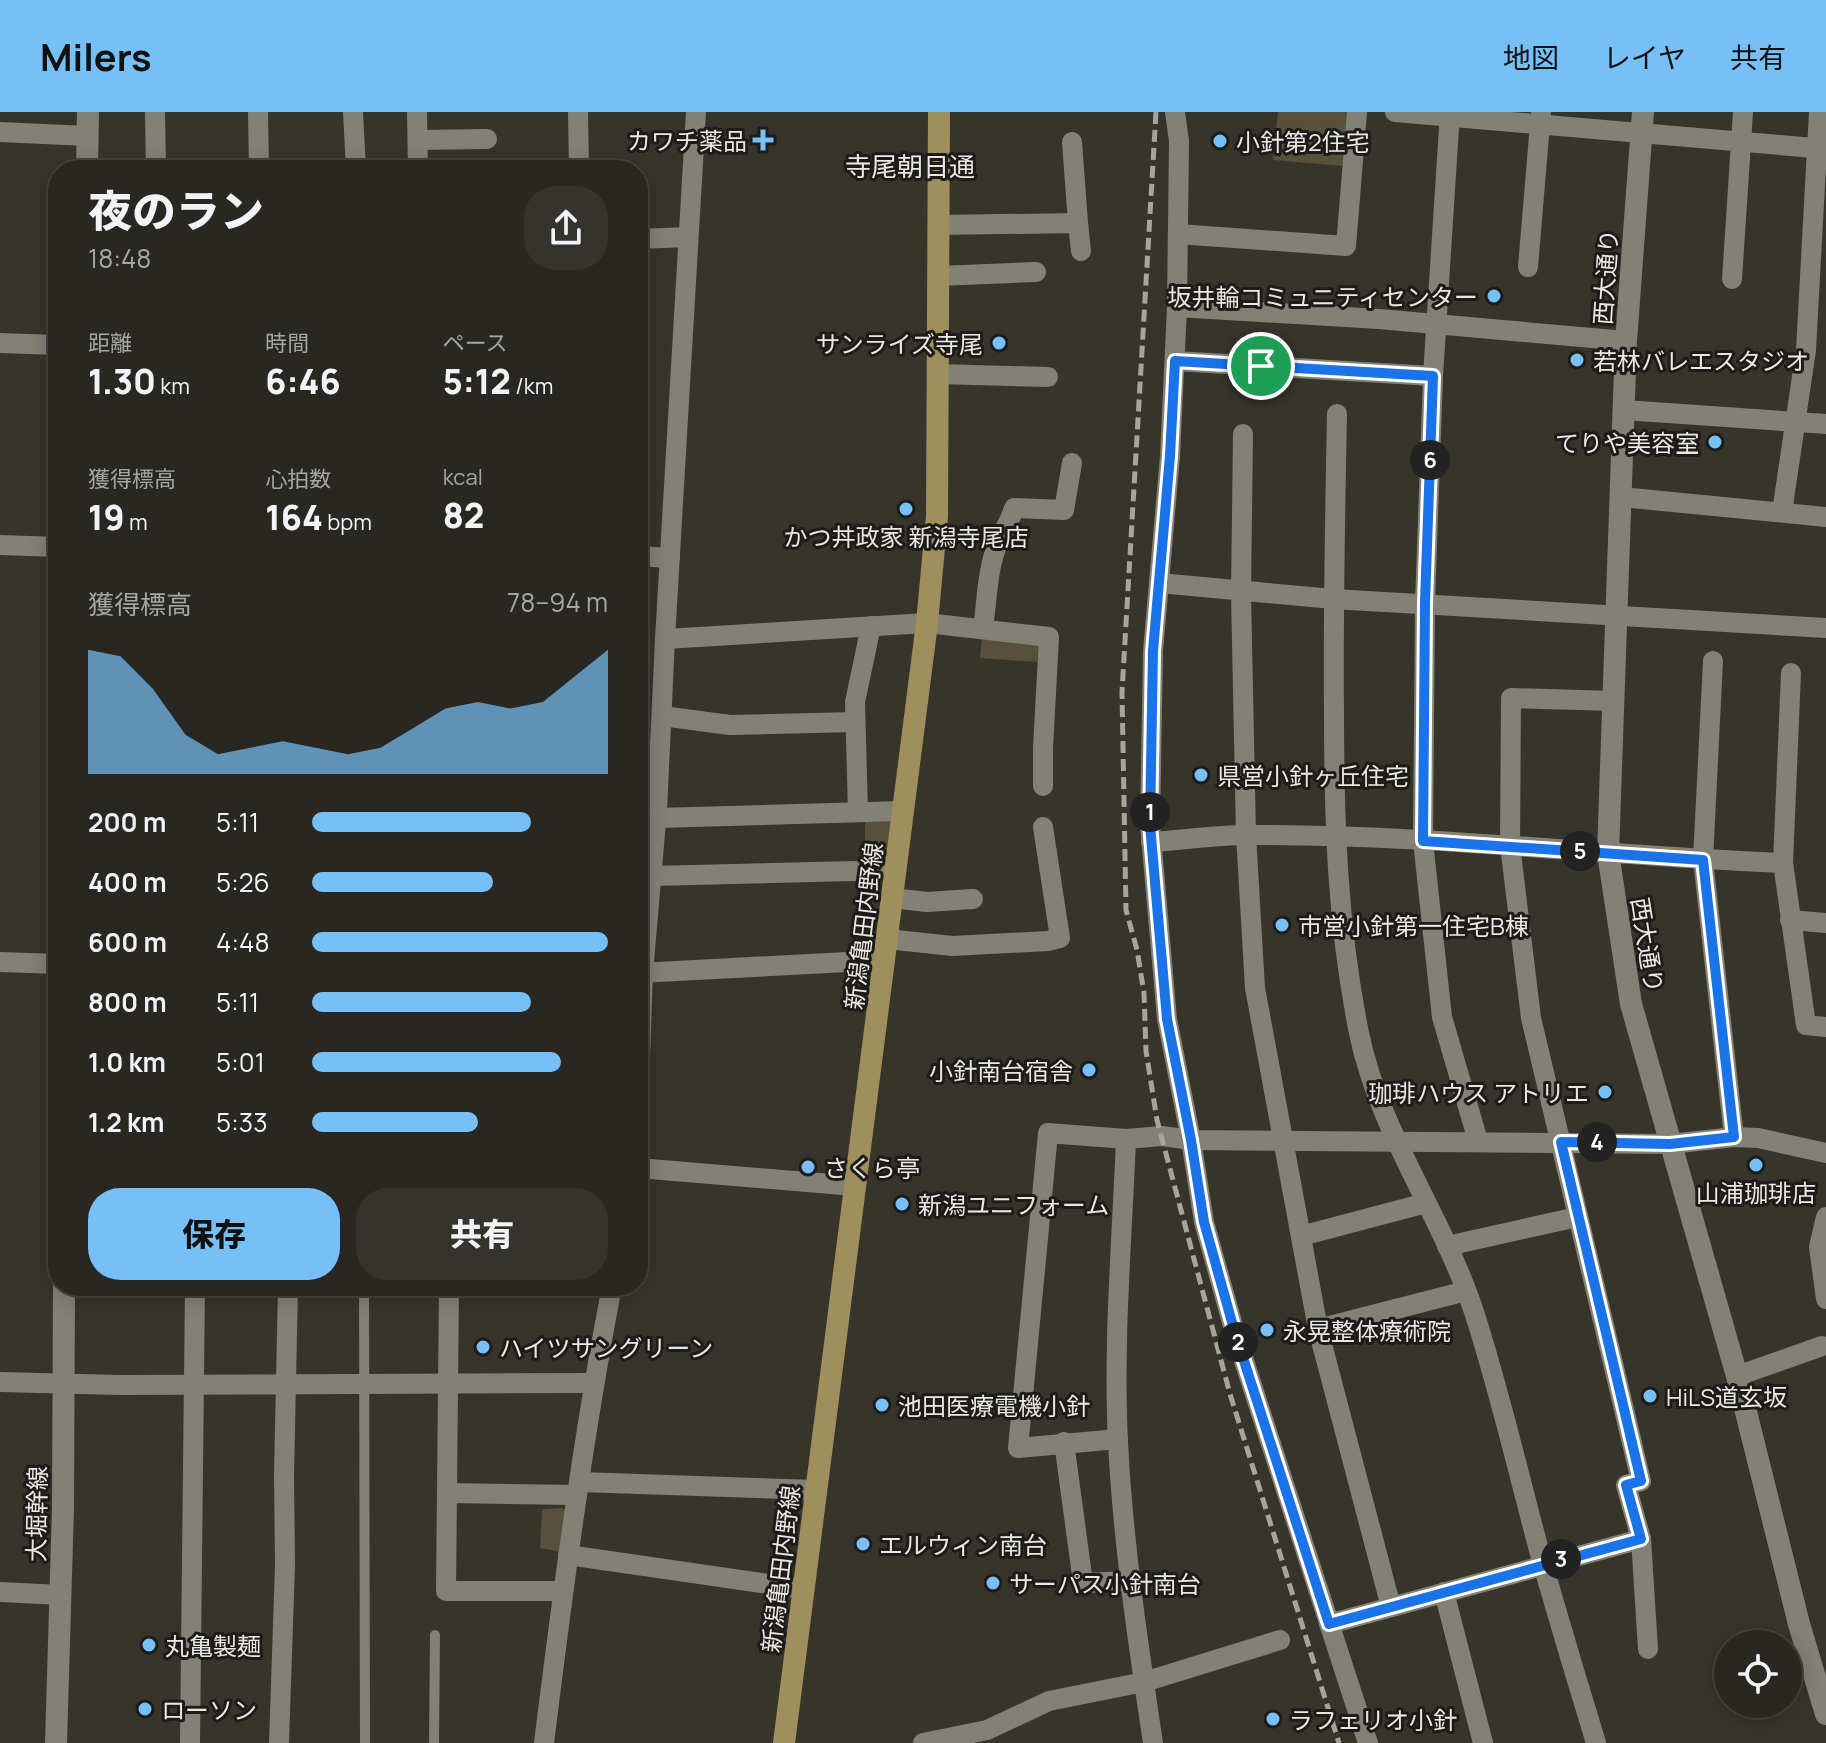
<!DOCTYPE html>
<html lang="ja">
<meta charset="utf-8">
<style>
:root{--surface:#292721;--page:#35332e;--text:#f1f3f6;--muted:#a5a5a5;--line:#45443f;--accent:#76c0f7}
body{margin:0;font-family:Manrope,"Noto Sans JP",sans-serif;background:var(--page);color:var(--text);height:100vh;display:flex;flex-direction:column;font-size:30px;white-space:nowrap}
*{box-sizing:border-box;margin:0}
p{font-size:26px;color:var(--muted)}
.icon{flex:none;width:44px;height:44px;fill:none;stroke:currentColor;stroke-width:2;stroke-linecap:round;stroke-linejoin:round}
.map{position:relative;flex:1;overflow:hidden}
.drawer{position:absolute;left:48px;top:48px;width:600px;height:1136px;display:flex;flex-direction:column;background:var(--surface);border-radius:32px;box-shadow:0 4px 20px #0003,0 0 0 2px var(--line)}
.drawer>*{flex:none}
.tools{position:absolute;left:1714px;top:1518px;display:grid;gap:16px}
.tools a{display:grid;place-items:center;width:88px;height:88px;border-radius:50%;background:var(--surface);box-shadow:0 4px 20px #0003,0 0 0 2px var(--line);font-size:40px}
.pin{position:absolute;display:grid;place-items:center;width:68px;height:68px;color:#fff;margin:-34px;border:4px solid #fff;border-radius:50%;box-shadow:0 2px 8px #0007}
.km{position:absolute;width:40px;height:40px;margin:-20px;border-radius:50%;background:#222;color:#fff;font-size:22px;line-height:40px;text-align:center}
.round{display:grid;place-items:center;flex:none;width:84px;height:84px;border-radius:32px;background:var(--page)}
.summary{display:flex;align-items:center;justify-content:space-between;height:136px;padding:0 40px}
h1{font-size:44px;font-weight:800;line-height:60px}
.metrics{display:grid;grid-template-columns:repeat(3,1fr);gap:12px;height:136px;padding:8px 40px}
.metrics div{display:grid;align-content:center}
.metrics b{font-size:34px;font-weight:800}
.metrics small{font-size:22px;font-weight:400}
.metrics p{font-size:22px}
.chart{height:224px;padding:16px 40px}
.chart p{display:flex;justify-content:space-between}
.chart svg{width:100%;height:144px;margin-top:8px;fill:var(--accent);opacity:.7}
.cta{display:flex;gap:16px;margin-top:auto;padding:16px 40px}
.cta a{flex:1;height:92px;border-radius:32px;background:var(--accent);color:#111;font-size:32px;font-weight:800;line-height:92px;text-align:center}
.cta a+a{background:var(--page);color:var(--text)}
ul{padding:0 40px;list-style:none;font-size:26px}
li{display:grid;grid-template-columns:128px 96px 1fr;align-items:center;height:60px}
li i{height:20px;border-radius:10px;background:var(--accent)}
header{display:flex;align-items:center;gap:48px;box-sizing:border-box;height:112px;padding:0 40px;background:var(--accent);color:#111}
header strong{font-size:38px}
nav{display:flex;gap:44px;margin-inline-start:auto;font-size:28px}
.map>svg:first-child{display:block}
</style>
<header>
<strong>Milers</strong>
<nav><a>地図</a><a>レイヤ</a><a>共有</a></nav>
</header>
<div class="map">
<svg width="1826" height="1631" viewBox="0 0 1826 1631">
<rect width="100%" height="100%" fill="#37342c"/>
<!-- green -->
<g fill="#57503b">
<polygon points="1278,0 1349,0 1343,54 1273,48"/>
<polygon points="982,527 1039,531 1037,550 980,546"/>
<polygon points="892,709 887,749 865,749 865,710"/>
<polygon points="562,1396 568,1400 562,1440 540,1436 542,1397"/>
</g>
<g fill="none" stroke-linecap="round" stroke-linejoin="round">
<!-- service -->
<g stroke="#838076" stroke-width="10">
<polyline points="364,1174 365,1631"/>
<polyline points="434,1631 435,1523"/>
</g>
<!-- minor -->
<g stroke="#838076" stroke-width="20">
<polyline points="155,0 156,58"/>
<polyline points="258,0 259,58"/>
<polyline points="353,0 356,58"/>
<polyline points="417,0 418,58"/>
<polyline points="578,0 579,58"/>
<polyline points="1175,0 1179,29 1177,195 1170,344 1153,539 1150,713 1167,907 1191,1028 1204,1110 1235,1221 1368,1631"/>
<polyline points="1395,0 1826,37"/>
<polyline points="1450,0 1433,264 1425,491 1423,729 1442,905 1478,1029"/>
<polyline points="0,20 87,24"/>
<polyline points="418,28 487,27"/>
<polyline points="1072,30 1078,111"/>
<polyline points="938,113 1078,111 1081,139"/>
<polyline points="1178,122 1346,134 1357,0"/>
<polyline points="638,127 688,125"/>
<polyline points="1528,155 1541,0"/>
<polyline points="938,164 1036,160"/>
<polyline points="1732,167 1743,0"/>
<polyline points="1177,195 1379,207 1626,229"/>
<polyline points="0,231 58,233"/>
<polyline points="1175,249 1433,264"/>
<polyline points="938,262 1048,265"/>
<polyline points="1624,298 1826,312"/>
<path d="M1337,302c-2,99 -4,198 -3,297 0,110 3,213 25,322 20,99 84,184 115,279 27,83 46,169 69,253 17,59 35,119 53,178"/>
<polyline points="1243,322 1241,481 1246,723 1255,876 1318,1217 1391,1495"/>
<polyline points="1621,385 1826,405"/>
<polyline points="1782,400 1806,238 1819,0"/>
<polyline points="0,433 58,435"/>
<polyline points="638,444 670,446"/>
<polyline points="1159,471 1333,487 1826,516"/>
<path d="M983,516c4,-27 4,-54 13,-80 5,-15 14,-25 18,-40l50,2 8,-47"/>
<polyline points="665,527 927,511 1049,525 1043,636 1043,674"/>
<polyline points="1713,549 1703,748 1734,1025"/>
<polyline points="1791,561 1783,751 1806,913 1826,915"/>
<polyline points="1614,589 1511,586 1510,733 1531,906 1641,1369 1626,1373 1641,1427 1648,1537"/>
<polyline points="662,604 730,613 855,610"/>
<polyline points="858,700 855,590 871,514"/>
<polyline points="657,706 903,699"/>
<path d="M1151,730c32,-2 65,-7 97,-7 179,-1 357,21 535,28"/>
<polyline points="652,764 896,758"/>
<polyline points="892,786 927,790 973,787"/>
<polyline points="1790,808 1826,811"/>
<polyline points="887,827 952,834 1048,829 1060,826 1043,715"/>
<polyline points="0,850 58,852"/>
<polyline points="638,861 885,848"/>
<polyline points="638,1002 643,861 657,698 665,527 696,0"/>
<polyline points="638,1056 855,1074"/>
<polyline points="1826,1105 1819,1135 1826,1187"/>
<polyline points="1301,1124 1426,1091"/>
<polyline points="1447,1134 1577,1105"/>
<polyline points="449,1174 446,1479 563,1479"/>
<polyline points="1318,1217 1466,1179"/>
<polyline points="1737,1264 1822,1234"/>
<polyline points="0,1270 119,1273 594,1271"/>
<polyline points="1118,1327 1018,1336 1048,1021 1126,1027"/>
<polyline points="1064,1330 1083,1471 1130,1469"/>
<polyline points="580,1370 815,1378"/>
<polyline points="447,1381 577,1383"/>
<polyline points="568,1443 803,1477"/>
<polyline points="0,1480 61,1483"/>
<polyline points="1444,1480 1483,1631"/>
<polyline points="1329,1512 1641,1427"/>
<polyline points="190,1631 195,1174"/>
<polyline points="279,1631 285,1453 284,1363 288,1174"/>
<path d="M544,1631c19,-153 39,-306 68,-457"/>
<polyline points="923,1631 987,1618 1049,1589 1144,1570 1280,1528"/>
<path d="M1153,1631c-15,-100 -30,-200 -35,-301 -5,-101 4,-202 8,-303l36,-3 29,4 479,4 64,-7 24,1 68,15"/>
</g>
<!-- tertiary -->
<g stroke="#838076" stroke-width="22">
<polyline points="1643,0 1626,229 1608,741 1631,892 1737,1264 1799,1512 1826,1602"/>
<polyline points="87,58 88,0"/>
<polyline points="56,1631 63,1396 64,1174"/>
</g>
<!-- primary -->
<polyline stroke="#9f8f5c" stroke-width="22" points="784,1631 927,511 937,404 939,0"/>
<!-- rail -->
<polyline stroke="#a7a49e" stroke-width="5" stroke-dasharray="12 6" stroke-linecap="butt" points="1156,0 1122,580 1126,798 1137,838 1144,881 1146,939 1157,1008 1230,1282 1339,1631"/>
</g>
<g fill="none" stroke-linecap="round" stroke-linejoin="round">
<defs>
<polygon id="route" points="1175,249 1433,264 1425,491 1423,729 1703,748 1734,1025 1670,1032 1561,1030 1641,1369 1626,1373 1641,1427 1329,1512 1235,1221 1204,1110 1191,1028 1167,907 1150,713 1153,539 1170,344"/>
</defs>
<!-- route casing -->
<use href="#route" stroke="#fff" stroke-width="16"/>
<!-- route -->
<use href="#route" stroke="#1a73e8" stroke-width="10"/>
</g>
<!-- markers -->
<g fill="#76c0f7" stroke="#1d1c18" stroke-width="3">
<path d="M759 16h8v8h8v8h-8v8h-8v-8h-8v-8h8z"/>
<circle cx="1220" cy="29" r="8"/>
<circle cx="1494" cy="184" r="8"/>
<circle cx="999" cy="231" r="8"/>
<circle cx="1577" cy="248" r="8"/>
<circle cx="1715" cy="330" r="8"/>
<circle cx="906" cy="397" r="8"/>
<circle cx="1201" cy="663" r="8"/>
<circle cx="1282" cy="813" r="8"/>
<circle cx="1089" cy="958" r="8"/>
<circle cx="1605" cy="980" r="8"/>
<circle cx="1756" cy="1053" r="8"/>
<circle cx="808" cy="1055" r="8"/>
<circle cx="902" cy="1092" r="8"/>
<circle cx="1267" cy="1218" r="8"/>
<circle cx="483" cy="1235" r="8"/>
<circle cx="1650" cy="1284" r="8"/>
<circle cx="882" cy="1293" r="8"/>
<circle cx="863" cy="1432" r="8"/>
<circle cx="993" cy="1471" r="8"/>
<circle cx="149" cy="1533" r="8"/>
<circle cx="145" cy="1597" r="8"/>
<circle cx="1273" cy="1607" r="8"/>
</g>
<g text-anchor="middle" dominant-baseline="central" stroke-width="6" stroke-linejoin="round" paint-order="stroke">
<!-- poi labels -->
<g font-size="24" fill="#e9e7e2" stroke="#1d1c18" text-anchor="start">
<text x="747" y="28" text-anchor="end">カワチ薬品</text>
<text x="1236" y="29">小針第2住宅</text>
<text x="1478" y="184" text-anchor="end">坂井輪コミュニティセンター</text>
<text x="983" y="231" text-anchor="end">サンライズ寺尾</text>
<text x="1593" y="248">若林バレエスタジオ</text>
<text x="1699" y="330" text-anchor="end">てりや美容室</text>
<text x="906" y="424" text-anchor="middle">かつ丼政家 新潟寺尾店</text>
<text x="1217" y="663">県営小針ヶ丘住宅</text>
<text x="1298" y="813">市営小針第一住宅B棟</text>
<text x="1073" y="958" text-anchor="end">小針南台宿舎</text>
<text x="1589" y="980" text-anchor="end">珈琲ハウス アトリエ</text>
<text x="824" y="1055">さくら亭</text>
<text x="1756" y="1080" text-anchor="middle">山浦珈琲店</text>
<text x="918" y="1092">新潟ユニフォーム</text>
<text x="1283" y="1218">永晃整体療術院</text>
<text x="499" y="1235">ハイツサングリーン</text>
<text x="1666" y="1284">HiLS道玄坂</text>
<text x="898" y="1293">池田医療電機小針</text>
<text x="879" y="1432">エルウィン南台</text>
<text x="1009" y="1471">サーパス小針南台</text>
<text x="165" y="1533">丸亀製麺</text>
<text x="161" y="1597">ローソン</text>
<text x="1289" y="1607">ラフェリオ小針</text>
</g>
<!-- street labels -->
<g font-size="24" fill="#e9e7e2" stroke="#1d1c18">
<text transform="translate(1605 165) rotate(-86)">西大通り</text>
<text transform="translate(863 814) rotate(-83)">新潟亀田内野線</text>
<text transform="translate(1648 833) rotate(81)">西大通り</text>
<text transform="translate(36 1402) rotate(-89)">大堀幹線</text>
<text transform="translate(780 1457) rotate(-83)">新潟亀田内野線</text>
</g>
<!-- neighbourhood labels -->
<g font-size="26" fill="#e9e7e2" stroke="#1d1c18">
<text x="910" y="54">寺尾朝日通</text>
</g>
</g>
</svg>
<div class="tools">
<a><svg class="icon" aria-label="locate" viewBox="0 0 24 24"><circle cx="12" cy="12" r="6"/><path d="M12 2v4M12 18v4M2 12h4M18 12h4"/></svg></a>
</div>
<div class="pin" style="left:1261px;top:254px;background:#1e9e55"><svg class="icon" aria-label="arrive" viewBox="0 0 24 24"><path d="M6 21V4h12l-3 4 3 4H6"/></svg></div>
<b class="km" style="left:1150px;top:700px">1</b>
<b class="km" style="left:1238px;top:1230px">2</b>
<b class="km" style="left:1561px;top:1447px">3</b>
<b class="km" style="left:1597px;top:1030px">4</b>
<b class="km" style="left:1580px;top:739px">5</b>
<b class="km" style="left:1430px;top:348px">6</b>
<section class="drawer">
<div class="summary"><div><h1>夜のラン</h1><p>18:48</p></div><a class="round"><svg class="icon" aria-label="share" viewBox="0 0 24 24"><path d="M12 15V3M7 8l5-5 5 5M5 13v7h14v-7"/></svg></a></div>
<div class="metrics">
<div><p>距離</p><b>1.30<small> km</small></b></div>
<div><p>時間</p><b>6:46</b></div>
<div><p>ペース</p><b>5:12<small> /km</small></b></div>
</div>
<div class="metrics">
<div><p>獲得標高</p><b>19<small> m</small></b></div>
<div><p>心拍数</p><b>164<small> bpm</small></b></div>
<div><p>kcal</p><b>82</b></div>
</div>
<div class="chart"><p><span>獲得標高</span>78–94 m</p>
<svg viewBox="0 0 160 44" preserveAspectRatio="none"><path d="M0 44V6L10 8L20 18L30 32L40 38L50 36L60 34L70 36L80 38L90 36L100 30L110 24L120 22L130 24L140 22L150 14L160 6V44z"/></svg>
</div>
<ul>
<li><b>200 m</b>5:11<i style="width:74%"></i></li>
<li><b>400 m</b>5:26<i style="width:61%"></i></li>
<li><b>600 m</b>4:48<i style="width:100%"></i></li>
<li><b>800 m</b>5:11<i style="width:74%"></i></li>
<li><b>1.0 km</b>5:01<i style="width:84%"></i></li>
<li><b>1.2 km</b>5:33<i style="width:56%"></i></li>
</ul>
<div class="cta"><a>保存</a><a>共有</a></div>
</section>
</div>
